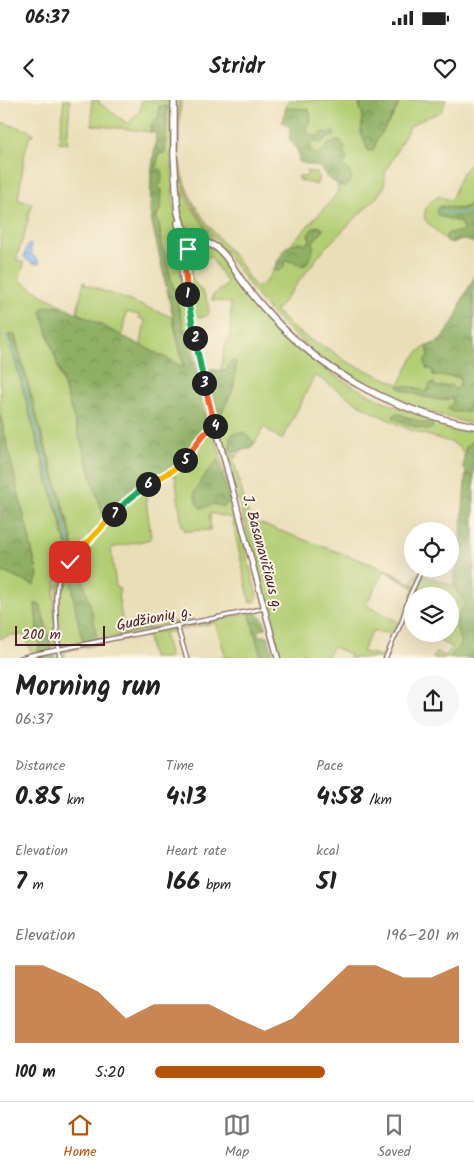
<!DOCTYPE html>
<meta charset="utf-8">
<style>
:root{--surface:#fff;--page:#f6f6f6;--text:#222;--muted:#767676;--line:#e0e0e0;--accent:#b45309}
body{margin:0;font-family:Kalam,sans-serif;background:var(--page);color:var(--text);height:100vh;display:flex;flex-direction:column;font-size:19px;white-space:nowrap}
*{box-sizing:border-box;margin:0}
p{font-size:16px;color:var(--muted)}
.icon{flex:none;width:28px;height:28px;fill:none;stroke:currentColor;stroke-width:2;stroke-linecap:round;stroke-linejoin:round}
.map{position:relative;height:558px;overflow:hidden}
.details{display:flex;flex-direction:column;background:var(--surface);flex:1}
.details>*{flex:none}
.buttons{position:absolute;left:404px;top:422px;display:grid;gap:10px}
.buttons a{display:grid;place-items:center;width:55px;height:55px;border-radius:50%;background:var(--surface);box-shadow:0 5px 20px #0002;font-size:25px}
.scale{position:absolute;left:15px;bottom:12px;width:90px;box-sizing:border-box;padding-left:5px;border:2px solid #4a1f2b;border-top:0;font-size:14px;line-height:18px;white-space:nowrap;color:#4a1f2b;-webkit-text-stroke:4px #fcf5e5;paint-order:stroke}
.pin{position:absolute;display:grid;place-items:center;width:42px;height:42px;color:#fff;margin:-21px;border-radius:10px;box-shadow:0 2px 8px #0006}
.km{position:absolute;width:25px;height:25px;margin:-12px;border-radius:50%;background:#222;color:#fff;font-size:14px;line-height:25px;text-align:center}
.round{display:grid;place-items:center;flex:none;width:52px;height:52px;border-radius:26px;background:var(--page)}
.summary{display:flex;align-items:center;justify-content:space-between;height:85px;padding:0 15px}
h1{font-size:28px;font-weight:700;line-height:38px}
.figures{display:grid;grid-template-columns:repeat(3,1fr);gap:8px;height:85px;padding:5px 15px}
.figures div{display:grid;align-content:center}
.figures b{font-size:25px;font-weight:700}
.figures small{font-size:14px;font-weight:400}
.figures p{font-size:14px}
.chart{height:140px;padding:10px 15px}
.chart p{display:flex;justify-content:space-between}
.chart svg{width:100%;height:90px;margin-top:5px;fill:var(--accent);opacity:.7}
ul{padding:0 15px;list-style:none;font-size:16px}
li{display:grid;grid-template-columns:80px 60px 1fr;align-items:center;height:38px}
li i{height:12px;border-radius:6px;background:var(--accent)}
.status{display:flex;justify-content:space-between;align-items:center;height:35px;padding:0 25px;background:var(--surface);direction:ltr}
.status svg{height:14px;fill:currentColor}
header{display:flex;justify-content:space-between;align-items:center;height:65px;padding:0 15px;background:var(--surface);font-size:22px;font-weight:700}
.menu{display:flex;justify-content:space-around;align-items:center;height:70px;border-top:1px solid var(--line);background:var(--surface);font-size:14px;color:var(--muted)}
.menu a{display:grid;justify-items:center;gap:2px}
.menu .active{color:var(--accent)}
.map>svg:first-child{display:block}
</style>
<div class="status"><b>06:37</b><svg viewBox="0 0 49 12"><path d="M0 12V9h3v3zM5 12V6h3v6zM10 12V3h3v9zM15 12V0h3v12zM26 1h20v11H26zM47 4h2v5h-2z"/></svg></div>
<header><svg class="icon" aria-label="back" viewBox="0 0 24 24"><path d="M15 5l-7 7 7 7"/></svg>Stridr<svg class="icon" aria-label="heart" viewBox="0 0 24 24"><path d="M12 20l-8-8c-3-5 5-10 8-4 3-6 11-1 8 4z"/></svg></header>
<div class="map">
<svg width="474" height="559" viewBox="0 0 474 559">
<defs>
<pattern id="forest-crowns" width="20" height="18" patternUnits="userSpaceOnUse" patternTransform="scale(1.25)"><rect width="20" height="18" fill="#8eb065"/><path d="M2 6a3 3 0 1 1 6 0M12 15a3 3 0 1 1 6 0" fill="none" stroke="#768f53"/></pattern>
<pattern id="water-ripples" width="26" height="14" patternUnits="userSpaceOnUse" patternTransform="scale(1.25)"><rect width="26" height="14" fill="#85b9f3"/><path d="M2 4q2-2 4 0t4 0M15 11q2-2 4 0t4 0" fill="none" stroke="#6f96c5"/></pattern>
</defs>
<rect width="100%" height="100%" fill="#fcf5e5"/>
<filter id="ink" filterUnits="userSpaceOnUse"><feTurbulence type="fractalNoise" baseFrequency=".02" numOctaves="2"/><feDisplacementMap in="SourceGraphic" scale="10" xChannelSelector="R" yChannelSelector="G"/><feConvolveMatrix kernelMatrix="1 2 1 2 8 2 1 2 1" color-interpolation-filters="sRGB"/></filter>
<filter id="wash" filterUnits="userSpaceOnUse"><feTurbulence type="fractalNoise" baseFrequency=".0096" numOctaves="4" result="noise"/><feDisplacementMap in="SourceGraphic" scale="20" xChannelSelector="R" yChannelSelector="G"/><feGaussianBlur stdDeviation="1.12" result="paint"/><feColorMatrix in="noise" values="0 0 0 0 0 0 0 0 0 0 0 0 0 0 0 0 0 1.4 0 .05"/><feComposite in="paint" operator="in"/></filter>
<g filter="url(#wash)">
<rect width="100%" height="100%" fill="#eadeb9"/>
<!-- green -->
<g fill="#b3cd73" stroke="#7e764f" fill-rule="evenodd">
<polygon points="64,0 70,0 67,44 59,42"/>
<polygon points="92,0 99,0 99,3 128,24 140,11 142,0 172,0 172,14 169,16 169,20 171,23 172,52 170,54 170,57 172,59 173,102 178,129 174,140 175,143 181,153 181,177 197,268 194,266 166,160 167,156 162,149 159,123 157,121 157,114 161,108 162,91 161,89 158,87 158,72 156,71 158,53 165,53 166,24 167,20 165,19 167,7 158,21 151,26 151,32 92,25"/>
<path d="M178,0h3c-1,23 -4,47 0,69 5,34 35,65 56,91 7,8 12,22 20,27 8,-2 12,-10 16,-17l7,1 6,-11 6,2 24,-24 -2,-11 -6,7 2,4v3l-5,4 -7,-3 -4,3h-4l43,-46 5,-8 -1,-6 9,2 3,-16 -6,-6 -21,-15 -3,5h-4l-5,-6 1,-8 14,-2 10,-4 -17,1 -12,-2 2,-8 3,-4 -2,-12 -23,-2 2,-8h68c9,10 6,21 5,33l11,18 5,-11 7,-12 5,-5 8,-14 2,-9h47l-4,10 -4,3 -19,8 -8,5 -5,7 -20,38 -2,16 -7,10 -53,52 -48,62 15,16 22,15 16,7 18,13 51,22 2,-1c7,-13 12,-30 27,-37l2,9 22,22h9v9l-5,4 -4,-4 -15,1 -3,-4 -3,1 -2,2 2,3 -6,3 -8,-5 -6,1 -10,-3 15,9 28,6 9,-2 1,5 -5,4 15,5h7l-3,-8 2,-2 5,4v18c-10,-2 -20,-5 -30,-8 -68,-17 -128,-55 -176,-107 -13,-14 -22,-30 -34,-45 -22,-28 -43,-57 -57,-90z"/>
<path d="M0,22l31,9 3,3 -4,2 -5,16 -7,48 14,3 -7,29 -9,28 8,3 -5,17 20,13 22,12 -17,2 -3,4 64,210 -39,44 -8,13 -4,14 1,51 -3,5 -12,-44h-5l4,42 -1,5 -7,1 -7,-17h-14l-10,4v-68l34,14 4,-9 -38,-162v-256l4,-11 -4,-1zM42,335l27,91 5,23 -11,-14 -1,-10 -11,-33z"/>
<path d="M474,59v43c-11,8 -14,8 -27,4l-8,10 21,6 3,7 -3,3 -14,3v6l-21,-21c-3,-10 6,-21 14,-24l10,4 3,-2 10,-25z"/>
<polygon points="306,71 317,73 319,75 317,85 299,80 299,76 304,77 308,75"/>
<path d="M177,81l10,18 28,44c-6,-1 -15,-2 -20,-6 -3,-3 -6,-6 -10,-8l-6,-21z"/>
<circle cx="185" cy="141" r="6"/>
<path d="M198,146c4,1 10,0 14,2 9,5 13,16 18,24 14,20 30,39 47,56 56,56 121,86 197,102v12h-3l-5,5 -2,6 -6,-6 -5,-4 -43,-13 -45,-22 -50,-33 -33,65 -18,-13 -9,16 -10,-10 -14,2 -1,16h-3l-4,-5 -8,-31h5l6,-11 8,-18 2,-19 -9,4 -6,-1 4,-24 5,-9 1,-34 -19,-3v-4l12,-9 3,-5 -15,-23 -2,-2c-5,0 -6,2 -11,5 -17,12 -2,21 6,34 2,5 4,10 4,16l-2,4c-4,1 -7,2 -11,-1 -6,-5 -11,-49 -9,-58 1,-6 5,-9 11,-11zM397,313l20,8 12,9 -14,-3 -21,-9v-3z"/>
<polygon points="84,181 85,184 172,217 184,268 141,245 145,220 139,218 139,215 126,212 122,236 77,212"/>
<path d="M198,276l1,1 9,36 -1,12c-5,-16 -12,-32 -9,-49z"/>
<polygon points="212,331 215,336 257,495 256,501 250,503 232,418 210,413 210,430 185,431 184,426 182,426 175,375 172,375 145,390 151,439 111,448 116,487 119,488 120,491 118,494 124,532 160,526 161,524 194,519 194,521 97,540 92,511 78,464 72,487 80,531 84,542 60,546 57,495 58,486 64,473 83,450 125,405 145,388 161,380 182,365 207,334"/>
<polygon points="229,354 238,356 235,357 233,359 250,420 385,469 366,505 400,523 394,534 372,531 362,552 385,556 384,558 348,558 350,554 333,547 328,554 327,558 315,558 304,554 297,558 281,558 227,357"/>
<polygon points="417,473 454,486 456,490 466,503 462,544 449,558 433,558 436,552 446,556 452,547 424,534 450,534 450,496 414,496 411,495 414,488 421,489 410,482 412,482"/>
<polygon points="250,513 261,558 217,558 226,557 215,523 164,533 170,558 152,558 148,537 144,535 67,551 65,553 64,558 62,558 61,552 64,550"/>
</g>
<!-- forest -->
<g fill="url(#forest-crowns)" stroke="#6c6848">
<polygon points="356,0 399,0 394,14 377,40 373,51 368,51 361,33 363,14 362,12 360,10 360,4"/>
<path d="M159,6h6l2,1v8h-2v3l2,2 -1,4 -1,29h-6l-3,18 1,1 2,-3h2l2,3 -2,12 -3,3 3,2 1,2 -1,17 -4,6v7l2,2 3,26 5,7 -1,4 28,105 3,3 1,26 9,31c-5,12 -24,37 -34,43 -12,7 -24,11 -35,19 -12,10 -23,22 -33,34l-64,-211 3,-3 17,-2 123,62 -34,-154 1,-38 5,-35v-6l-5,-2v-6l3,-6h4z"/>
<path d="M286,8l23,1 2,13 -3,4 -1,8 11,2 3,-3 13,-1 1,3 -10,4 -3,4 -11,-2 -1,8 5,6h4l9,-11 12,-4 5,7 -2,4 4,9 -4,5 6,6 3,8 -6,8c-14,-4 -18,-9 -26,-20l-21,-5 -1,-11 -9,-13 1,-10 -2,-3 -6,-3z"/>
<path d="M474,102v41c-7,-4 -15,-3 -22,0l-6,-2v-6l2,-2 12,-1 3,-3 -3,-7 -21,-6 -2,-2c-1,-4 0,-6 3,-8 18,1 17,7 34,-4z"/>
<path d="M319,126l4,3 -3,6 -3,1 -4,5c2,9 -3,16 -7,24l-6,1 -6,-5 -2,1 -6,-2 -2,3 1,1 -1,3 -4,4 -7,-1 11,-20 6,-5 12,-3 3,2 5,-3v-2l-2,-4 6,-8z"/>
<path d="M474,175v131l-5,-4 -1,2 4,6 -2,2h-16l-6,-2v-3l5,-4 -1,-5c-3,1 -5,2 -8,2 -12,1 -34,-7 -45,-12l-1,-2 2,-1c10,3 15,1 24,7l6,-3 -2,-3 2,-2 4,-1 2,4 15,-2 4,5 5,-4v-9l-26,-1 -2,-6 -6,-2 -1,-8 4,-5 -2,-9 13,-5 12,-17 7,-14 2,-8 12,-23z"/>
<polygon points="8,235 15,235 42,335 69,426 74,449 69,450 63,435 62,425 51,392"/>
<path d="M201,259h4l2,10 20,2 3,-9 6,-1 -4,33c-6,4 -6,14 -12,21h-5z"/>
<path d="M397,313l20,8 15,3 1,3 -4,3c-12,-3 -23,-6 -35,-12v-3z"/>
<polygon points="0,314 38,476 34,485 0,471"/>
<polygon points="235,333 245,333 255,343 250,348 246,348 239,353 230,351 231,335"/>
<path d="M471,342h3v216h-25l12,-14c-6,-18 -7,-26 5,-41 -3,-4 -8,-9 -11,-14 -4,-9 1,-20 4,-29l7,-89 -3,-3c2,-13 -2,-17 8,-26z"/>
<polygon points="218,359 229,402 223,407 214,404 202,408 197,405 194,393 203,378"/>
<path d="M78,463l14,48 5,29 -13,2c-5,-10 -13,-53 -12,-64 1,-5 4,-10 6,-15z"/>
<polygon points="385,469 421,489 420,492 384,470"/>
<polygon points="35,504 40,504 52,552 56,558 37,558 39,546"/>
<path d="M253,512c8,2 11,9 13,16l-8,3v5h10l6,22h-13l-11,-42v-3z"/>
</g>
<!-- water -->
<path fill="url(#water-ripples)" stroke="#686c8f" d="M29,144l2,1v9l7,6 2,3 -1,1c-5,0 -12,-3 -15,-7l3,-11z"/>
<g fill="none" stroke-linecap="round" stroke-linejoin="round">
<!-- stream -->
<g stroke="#85b9f3" stroke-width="1">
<polyline points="438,111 455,114 474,111"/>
<polyline points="0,235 7,237 8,238 17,262 70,444"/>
</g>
</g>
</g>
<g filter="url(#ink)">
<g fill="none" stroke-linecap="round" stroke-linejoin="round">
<defs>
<g id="minor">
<polyline points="177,526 187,559"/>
<polyline points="18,559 31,555 265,508"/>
<path d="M60,559c-3,-17 -3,-33 -4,-50 0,-9 -1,-18 2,-26 3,-12 13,-22 21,-31 19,-22 39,-45 62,-63 11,-9 25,-12 36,-21 14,-11 22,-35 38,-41"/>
<polyline points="385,559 402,521 409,497 422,469"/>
</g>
<g id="secondary">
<polyline points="179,148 183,155 183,178 187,194 201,272 278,559"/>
<polyline points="186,160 186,154 188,149"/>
</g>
<g id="trunk">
<polyline points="174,0 174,56 177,101 178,112 182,126 188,133"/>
<polyline points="178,123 180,130 179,135"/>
<circle cx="185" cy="141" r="9"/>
<path d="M193,138c8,5 17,4 24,10 10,7 16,20 23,30 9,13 20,26 31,38 54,58 125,96 203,110"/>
</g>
</defs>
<!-- minor casing -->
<use href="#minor" stroke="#82625d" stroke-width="5.5"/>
<!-- secondary casing -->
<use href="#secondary" stroke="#82625d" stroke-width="7"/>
<!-- trunk casing -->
<use href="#trunk" stroke="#82625d" stroke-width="8"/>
<!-- minor -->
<use href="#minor" stroke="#fff" stroke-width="3"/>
<!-- secondary -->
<use href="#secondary" stroke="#fff" stroke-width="4.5"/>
<!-- trunk -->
<use href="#trunk" stroke="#fff" stroke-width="5.5"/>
</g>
</g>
<g fill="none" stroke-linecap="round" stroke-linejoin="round" filter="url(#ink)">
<defs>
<path id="split-1" d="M187,194c0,-14 -5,-32 1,-45"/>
<polyline id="split-2" points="187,194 195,238"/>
<polyline id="split-3" points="195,238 204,283"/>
<polyline id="split-4" points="204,283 215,326"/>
<path id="split-5" d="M185,360c9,-11 17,-28 30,-34"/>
<path id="split-6" d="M148,384c13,-7 27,-13 37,-24"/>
<polyline id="split-7" points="114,414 126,402 148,384"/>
<polyline id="split-8" points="83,447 114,414"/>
<polyline id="split-9" points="70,462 83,447"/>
</defs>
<!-- split-1 casing -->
<use href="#split-1" stroke="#fff" stroke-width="10"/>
<!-- split-2 casing -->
<use href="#split-2" stroke="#fff" stroke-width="10"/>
<!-- split-3 casing -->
<use href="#split-3" stroke="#fff" stroke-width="10"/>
<!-- split-4 casing -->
<use href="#split-4" stroke="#fff" stroke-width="10"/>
<!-- split-5 casing -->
<use href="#split-5" stroke="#fff" stroke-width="10"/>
<!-- split-6 casing -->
<use href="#split-6" stroke="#fff" stroke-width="10"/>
<!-- split-7 casing -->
<use href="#split-7" stroke="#fff" stroke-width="10"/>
<!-- split-8 casing -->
<use href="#split-8" stroke="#fff" stroke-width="10"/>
<!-- split-9 casing -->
<use href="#split-9" stroke="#fff" stroke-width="10"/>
<!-- split-1 -->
<use href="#split-1" stroke="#f0652b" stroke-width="6"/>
<!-- split-2 -->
<use href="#split-2" stroke="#22a559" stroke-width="6"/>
<!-- split-3 -->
<use href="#split-3" stroke="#22a559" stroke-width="6"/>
<!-- split-4 -->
<use href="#split-4" stroke="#f0652b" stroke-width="6"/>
<!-- split-5 -->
<use href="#split-5" stroke="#f0652b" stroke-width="6"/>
<!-- split-6 -->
<use href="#split-6" stroke="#f5b400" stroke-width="6"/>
<!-- split-7 -->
<use href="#split-7" stroke="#22a559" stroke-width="6"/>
<!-- split-8 -->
<use href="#split-8" stroke="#f5b400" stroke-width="6"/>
<!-- split-9 -->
<use href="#split-9" stroke="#f5b400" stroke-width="6"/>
</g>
<g text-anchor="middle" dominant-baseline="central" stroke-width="4" stroke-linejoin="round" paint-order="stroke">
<!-- street labels -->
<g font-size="15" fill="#4a1f2b" stroke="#fcf5e5">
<text transform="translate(262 453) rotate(75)">J. Basanavičiaus g.</text>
<text transform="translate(154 519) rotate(-11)">Gudžionių g.</text>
</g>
</g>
</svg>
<div class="buttons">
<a><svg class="icon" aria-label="locate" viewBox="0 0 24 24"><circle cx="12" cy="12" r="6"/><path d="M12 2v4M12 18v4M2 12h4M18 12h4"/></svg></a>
<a><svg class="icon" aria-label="layers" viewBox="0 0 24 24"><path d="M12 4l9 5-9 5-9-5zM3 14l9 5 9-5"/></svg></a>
</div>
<div class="scale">200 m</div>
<div class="pin" style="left:188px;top:149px;background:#1e9e55"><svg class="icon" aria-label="arrive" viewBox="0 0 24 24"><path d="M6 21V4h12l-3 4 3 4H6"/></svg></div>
<div class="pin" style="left:70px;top:462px;background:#d93025"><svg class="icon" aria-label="check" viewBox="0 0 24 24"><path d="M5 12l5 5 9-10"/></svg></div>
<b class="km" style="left:187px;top:194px">1</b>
<b class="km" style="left:195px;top:238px">2</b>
<b class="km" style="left:204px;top:283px">3</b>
<b class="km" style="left:215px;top:326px">4</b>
<b class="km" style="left:185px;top:360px">5</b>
<b class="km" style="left:148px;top:384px">6</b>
<b class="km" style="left:114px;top:414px">7</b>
</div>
<section class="details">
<div class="summary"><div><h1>Morning run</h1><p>06:37</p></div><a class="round"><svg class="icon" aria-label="share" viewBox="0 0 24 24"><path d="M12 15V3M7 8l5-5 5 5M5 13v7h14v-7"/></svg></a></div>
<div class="figures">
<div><p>Distance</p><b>0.85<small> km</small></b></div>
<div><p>Time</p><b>4:13</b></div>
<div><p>Pace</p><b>4:58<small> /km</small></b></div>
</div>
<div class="figures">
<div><p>Elevation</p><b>7<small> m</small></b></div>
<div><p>Heart rate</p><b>166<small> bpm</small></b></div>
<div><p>kcal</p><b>51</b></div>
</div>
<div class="chart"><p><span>Elevation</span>196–201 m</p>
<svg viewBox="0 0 160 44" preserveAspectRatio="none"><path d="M0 44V6L10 6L20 12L30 19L40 32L50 25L60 25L70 25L80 32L90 38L100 32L110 19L120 6L130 6L140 12L150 12L160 6V44z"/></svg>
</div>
<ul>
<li><b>100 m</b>5:20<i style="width:56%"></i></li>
</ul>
</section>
<nav class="menu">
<a class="active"><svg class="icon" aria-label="home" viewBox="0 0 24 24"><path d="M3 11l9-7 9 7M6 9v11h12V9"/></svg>Home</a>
<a><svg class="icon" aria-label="map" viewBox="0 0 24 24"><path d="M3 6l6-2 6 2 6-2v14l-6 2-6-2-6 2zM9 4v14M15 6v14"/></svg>Map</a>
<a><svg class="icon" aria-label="saved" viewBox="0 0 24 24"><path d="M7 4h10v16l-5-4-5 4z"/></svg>Saved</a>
</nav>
